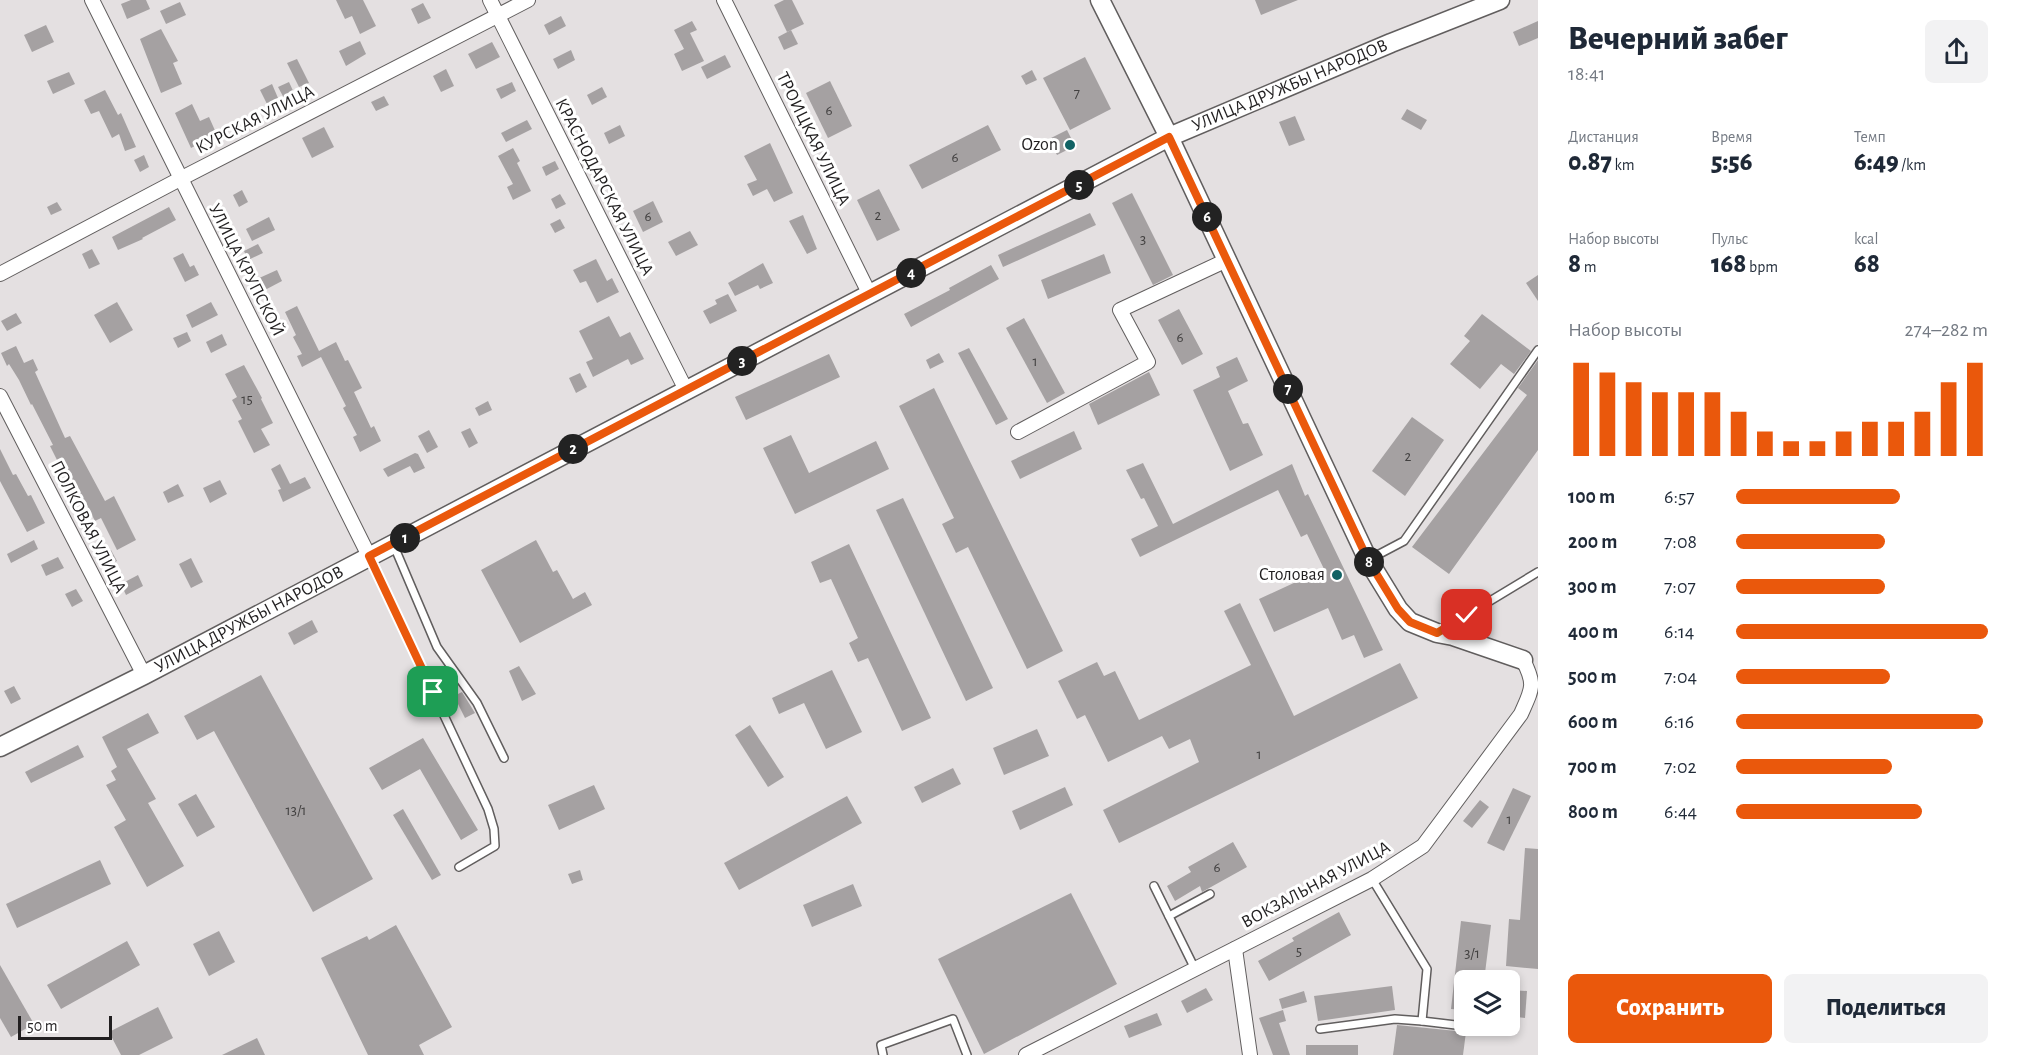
<!DOCTYPE html>
<html lang="ru">
<meta charset="utf-8">
<style>
:root{--surface:#fff;--page:#f2f2f3;--text:#1f2937;--muted:#747a83;--accent:#ea580c}
body{margin:0;font-family:"Alegreya Sans",sans-serif;background:var(--page);color:var(--text);height:100vh;display:flex;flex-direction:column;font-size:22px;white-space:nowrap}
*{box-sizing:border-box;margin:0}
p{font-size:20px;color:var(--muted)}
.icon{flex:none;width:33px;height:33px;fill:none;stroke:currentColor;stroke-width:2;stroke-linecap:round;stroke-linejoin:round}
.map{position:relative;flex:1;overflow:hidden}
.drawer{display:flex;flex-direction:column;background:var(--surface);width:480px}
.drawer>*{flex:none}
.buttons{position:absolute;left:1454px;top:970px;display:grid;gap:12px}
.buttons a{display:grid;place-items:center;width:66px;height:66px;border-radius:9px;background:var(--surface);box-shadow:0 3px 9px #0003;font-size:30px}
.scale{position:absolute;left:18px;bottom:15px;width:94px;box-sizing:border-box;padding-left:6px;border:3px solid #211f20;border-top:0;font-size:16px;line-height:21px;white-space:nowrap;color:#211f20;-webkit-text-stroke:4px #fff;paint-order:stroke}
.pin{position:absolute;display:grid;place-items:center;width:51px;height:51px;color:#fff;margin:-26px;border-radius:12px;box-shadow:0 3px 9px #0006}
.km{position:absolute;width:30px;height:30px;margin:-15px;border-radius:50%;background:#222;color:#fff;font-size:16px;line-height:30px;text-align:center}
.round{display:grid;place-items:center;flex:none;width:63px;height:63px;border-radius:9px;background:var(--page)}
.summary{display:flex;align-items:center;justify-content:space-between;height:102px;padding:0 30px}
h1{font-size:33px;font-weight:800;line-height:45px}
.figures{display:grid;grid-template-columns:repeat(3,1fr);gap:9px;height:102px;padding:6px 30px}
.figures div{display:grid;align-content:center}
.figures b{font-size:26px;font-weight:800}
.figures small{font-size:16px;font-weight:400}
.figures p{font-size:16px}
.chart{height:168px;padding:12px 30px}
.chart p{display:flex;justify-content:space-between}
.chart svg{width:100%;height:108px;margin-top:6px;stroke:var(--accent);stroke-width:6}
.primary-button{display:flex;gap:12px;margin-top:auto;padding:12px 30px}
.primary-button a{flex:1;height:69px;border-radius:9px;background:var(--accent);color:#fff;font-size:24px;font-weight:800;line-height:69px;text-align:center}
.primary-button a+a{background:var(--page);color:var(--text)}
ul{padding:0 30px;list-style:none;font-size:20px}
li{display:grid;grid-template-columns:96px 72px 1fr;align-items:center;height:45px}
li i{height:15px;border-radius:8px;background:var(--accent)}
main{display:flex;flex:1;min-height:0}
.map>svg:first-child{display:block}
</style>
<main>
<div class="map">
<svg width="1538" height="1055" viewBox="0 0 1538 1055">
<rect width="100%" height="100%" fill="#e4e0e1"/>
<!-- building -->
<g fill="#a5a1a2">
<polygon points="131,0 146,0 150,9 127,19 121,4"/>
<polygon points="336,0 363,0 376,26 360,34 352,16 345,19"/>
<polygon points="784,0 792,0 804,24 787,32 774,5"/>
<polygon points="1255,0 1298,0 1261,15"/>
<polygon points="180,2 186,15 166,24 160,11"/>
<polygon points="423,3 431,18 418,24 411,9"/>
<polygon points="561,16 566,26 549,35 544,25"/>
<polygon points="692,21 697,30 690,33 704,61 682,71 674,54 684,49 674,30"/>
<polygon points="1538,21 1538,38 1519,46 1513,32"/>
<polygon points="46,25 54,42 32,52 24,35"/>
<polygon points="161,29 178,61 173,63 182,84 161,93 140,39"/>
<polygon points="791,30 798,44 784,50 778,37"/>
<polygon points="360,41 366,54 346,66 339,51"/>
<polygon points="492,42 500,57 476,69 468,54"/>
<polygon points="571,50 575,60 558,69 553,59"/>
<polygon points="725,55 731,67 707,79 701,67"/>
<polygon points="1085,57 1111,109 1070,130 1043,78"/>
<polygon points="297,59 309,83 299,87 287,63"/>
<polygon points="446,69 454,86 441,92 433,76"/>
<polygon points="1032,70 1037,80 1026,85 1021,76"/>
<polygon points="69,72 75,84 53,94 47,81"/>
<polygon points="830,81 852,126 828,138 806,93"/>
<polygon points="289,82 295,95 285,100 278,87"/>
<polygon points="512,82 516,91 501,99 496,89"/>
<polygon points="272,84 278,98 267,104 260,90"/>
<polygon points="602,87 607,97 592,105 587,95"/>
<polygon points="105,90 118,115 121,113 136,147 125,151 119,134 112,138 99,111 91,114 84,100"/>
<polygon points="384,96 389,105 376,111 371,102"/>
<polygon points="192,104 200,121 209,117 217,135 191,148 175,113"/>
<polygon points="1407,109 1427,120 1421,130 1401,119"/>
<polygon points="1295,116 1305,140 1289,146 1279,122"/>
<polygon points="527,120 532,129 506,142 501,133"/>
<polygon points="620,125 625,136 609,144 604,133"/>
<polygon points="988,125 1001,150 922,189 909,165"/>
<polygon points="324,127 334,147 312,158 302,138"/>
<polygon points="1067,130 1075,146 1057,155 1049,139"/>
<polygon points="770,143 793,193 774,202 767,189 753,196 747,184 757,180 744,156"/>
<polygon points="513,148 520,161 517,163 531,191 513,200 507,187 513,184 498,156"/>
<polygon points="144,155 149,167 140,172 134,160"/>
<polygon points="555,161 559,169 546,176 542,167"/>
<polygon points="879,189 900,230 877,241 857,200"/>
<polygon points="242,190 248,202 239,207 233,195"/>
<polygon points="1132,193 1173,275 1153,285 1112,203"/>
<polygon points="560,194 566,204 556,209 551,199"/>
<polygon points="653,201 663,222 643,232 633,211"/>
<polygon points="57,202 62,210 51,215 47,207"/>
<polygon points="169,207 176,220 142,238 143,239 118,250 112,237"/>
<polygon points="1090,213 1096,225 1003,267 998,255"/>
<polygon points="803,215 817,249 807,254 789,221"/>
<polygon points="269,217 275,230 252,241 246,229"/>
<polygon points="560,219 565,228 555,233 550,224"/>
<polygon points="690,231 698,245 676,256 668,242"/>
<polygon points="258,244 263,253 248,260 244,251"/>
<polygon points="92,249 100,264 89,269 82,254"/>
<polygon points="183,253 190,267 194,265 199,275 185,282 173,258"/>
<polygon points="1104,254 1111,273 1048,299 1041,280"/>
<polygon points="596,259 607,281 612,278 619,292 597,303 586,281 580,283 573,270"/>
<polygon points="763,263 773,283 760,289 758,285 735,296 728,283"/>
<polygon points="991,265 999,279 911,327 904,314 950,290 949,288"/>
<polygon points="277,270 282,281 263,291 257,279"/>
<polygon points="1538,275 1538,301 1526,283"/>
<polygon points="728,294 737,311 710,324 703,311 717,304 715,300"/>
<polygon points="117,302 133,330 110,343 94,315"/>
<polygon points="211,302 218,315 192,328 186,315"/>
<polygon points="297,306 319,351 336,342 345,361 348,360 362,388 354,392 371,428 374,426 381,441 360,452 353,437 357,435 343,408 346,406 321,357 302,367 297,356 302,354 293,337 296,335 285,312"/>
<polygon points="1179,309 1203,354 1182,365 1158,320"/>
<polygon points="16,313 22,323 7,331 1,321"/>
<polygon points="1482,314 1531,351 1514,374 1501,364 1480,389 1450,364 1470,341 1464,336"/>
<polygon points="609,316 620,337 630,332 644,359 631,365 628,359 593,377 586,362 593,359 579,331"/>
<polygon points="1024,318 1065,393 1047,403 1006,328"/>
<polygon points="187,332 191,341 178,348 173,338"/>
<polygon points="222,334 227,345 211,353 206,342"/>
<polygon points="16,346 24,363 33,359 38,370 35,372 65,438 70,436 105,501 114,496 136,540 117,550 101,518 95,521 86,503 80,506 50,446 53,445 32,404 31,405 19,380 9,364 7,366 1,353"/>
<polygon points="969,348 1008,419 996,425 958,353"/>
<polygon points="939,353 944,362 930,369 926,360"/>
<polygon points="829,354 840,377 746,420 735,397"/>
<polygon points="1237,357 1248,381 1228,391 1243,424 1248,423 1263,455 1230,471 1193,390 1220,377 1216,367"/>
<polygon points="1538,360 1538,450 1449,574 1412,547 1527,395 1518,388"/>
<polygon points="244,365 262,398 261,399 273,423 261,429 270,445 254,453 238,421 242,419 232,400 237,397 225,374"/>
<polygon points="1149,372 1160,395 1098,425 1089,404"/>
<polygon points="580,373 587,387 576,393 569,378"/>
<polygon points="934,388 1063,651 1027,669 968,547 956,553 942,524 954,518 899,406"/>
<polygon points="488,401 492,410 479,416 475,408"/>
<polygon points="1412,417 1444,440 1405,496 1372,471"/>
<polygon points="470,428 478,443 469,448 461,432"/>
<polygon points="429,430 438,447 427,453 418,436"/>
<polygon points="1074,431 1082,449 1020,479 1011,461"/>
<polygon points="791,435 809,473 876,441 889,469 795,514 763,448"/>
<polygon points="0,449 13,475 16,474 28,496 31,495 45,523 27,532 0,481"/>
<polygon points="415,453 418,454 425,468 414,473 410,466 388,477 383,469"/>
<polygon points="1143,463 1173,524 1292,464 1305,496 1308,494 1383,650 1364,658 1354,635 1342,640 1328,608 1274,632 1259,599 1324,569 1307,534 1301,537 1278,490 1140,557 1131,539 1158,526 1144,498 1141,499 1126,470"/>
<polygon points="280,464 290,484 305,477 311,488 283,502 278,490 281,489 271,469"/>
<polygon points="220,480 227,494 210,503 203,488"/>
<polygon points="178,484 184,496 168,503 163,492"/>
<polygon points="903,498 993,688 966,701 876,510"/>
<polygon points="34,540 38,549 11,563 7,554"/>
<polygon points="536,540 553,572 557,570 573,599 585,592 592,605 520,643 481,570"/>
<polygon points="849,544 931,718 902,731 868,658 858,662 849,643 858,638 831,579 820,583 811,562"/>
<polygon points="111,550 117,561 106,566 100,556"/>
<polygon points="58,557 64,568 46,576 41,565"/>
<polygon points="191,558 203,582 191,588 179,564"/>
<polygon points="138,575 143,586 126,595 121,584"/>
<polygon points="76,589 83,601 72,607 65,594"/>
<polygon points="1240,603 1294,716 1400,663 1418,698 1119,843 1103,810 1199,762 1190,739 1169,749 1162,736 1108,762 1085,715 1077,719 1058,681 1097,662 1104,676 1115,671 1139,720 1251,665 1224,611"/>
<polygon points="312,620 318,632 294,645 288,633"/>
<polygon points="519,666 536,694 522,701 509,671"/>
<polygon points="832,670 862,732 826,749 804,703 779,714 772,698"/>
<polygon points="261,675 373,879 313,912 214,731 197,740 184,716"/>
<polygon points="14,686 21,699 11,704 4,691"/>
<polygon points="462,692 475,713 465,718 454,696"/>
<polygon points="148,713 159,733 127,749 156,799 148,803 184,866 147,887 114,827 126,820 106,785 116,780 111,771 117,767 102,737"/>
<polygon points="750,725 784,777 768,787 735,735"/>
<polygon points="1037,729 1049,756 1004,775 993,748"/>
<polygon points="423,738 478,830 461,840 420,769 382,790 369,768"/>
<polygon points="78,745 84,757 31,783 25,772"/>
<polygon points="953,768 961,784 922,803 914,787"/>
<polygon points="594,785 605,809 559,830 548,805"/>
<polygon points="1065,787 1073,805 1020,830 1012,811"/>
<polygon points="1513,788 1531,796 1504,851 1487,843"/>
<polygon points="196,794 215,827 197,837 178,804"/>
<polygon points="847,796 862,823 739,890 724,863"/>
<polygon points="1480,800 1489,807 1472,828 1463,821"/>
<polygon points="403,809 441,875 432,880 393,815"/>
<polygon points="1233,842 1247,867 1202,892 1200,886 1175,901 1167,886 1191,872 1188,867"/>
<polygon points="1525,848 1538,849 1538,969 1506,966 1509,919 1520,920"/>
<polygon points="100,860 111,884 17,928 6,904"/>
<polygon points="580,870 583,880 572,884 568,874"/>
<polygon points="853,884 862,906 812,927 803,905"/>
<polygon points="1071,893 1117,984 984,1054 938,959"/>
<polygon points="1339,912 1351,935 1269,981 1258,961 1294,941 1292,938"/>
<polygon points="1461,921 1491,925 1484,981 1464,981 1464,1010 1451,1009"/>
<polygon points="396,925 452,1027 419,1045 424,1055 368,1055 321,958 367,936 369,940"/>
<polygon points="219,931 235,962 209,976 193,944"/>
<polygon points="127,941 140,965 61,1009 47,985"/>
<polygon points="0,965 34,1024 11,1037 0,1018"/>
<polygon points="1392,986 1395,1010 1318,1021 1314,996"/>
<polygon points="1206,988 1213,1000 1187,1013 1181,1001"/>
<polygon points="1509,990 1527,991 1525,1018 1509,1016"/>
<polygon points="1304,991 1307,1002 1282,1009 1279,999"/>
<polygon points="158,1007 173,1038 139,1055 121,1055 109,1032"/>
<polygon points="1283,1010 1286,1021 1279,1023 1290,1055 1273,1055 1259,1018"/>
<polygon points="1157,1013 1162,1025 1129,1038 1124,1026"/>
<polygon points="1397,1025 1466,1032 1463,1055 1393,1055"/>
<polygon points="257,1038 265,1055 222,1055"/>
<rect x="1306" y="1045" width="52" height="10"/>
</g>
<g fill="none" stroke-linecap="round" stroke-linejoin="round">
<defs>
<g id="service">
<polyline points="394,546 437,647 477,703 504,758"/>
<polyline points="370,558 488,809 494,829 495,846 459,867"/>
<polyline points="1368,560 1404,541 1538,350"/>
<polyline points="1442,630 1538,572"/>
<polyline points="1154,886 1195,969"/>
<polyline points="1169,916 1210,894"/>
<polyline points="1422,1021 1481,1028"/>
<polyline points="1320,1029 1395,1019 1422,1021 1427,969 1372,879"/>
<polyline points="883,1055 881,1045 953,1019 967,1055"/>
</g>
<g id="minor">
<polyline points="92,0 369,556"/>
<polyline points="490,0 686,390"/>
<polyline points="724,0 870,295"/>
<polyline points="0,274 180,179 528,0"/>
<polyline points="0,396 144,675"/>
<polyline points="1018,432 1148,362 1120,310 1227,260"/>
<polyline points="1235,949 1250,1055"/>
<path d="M1026,1055l346,-176 51,-33 98,-132c11,-25 15,-29 2,-54"/>
</g>
<g id="tertiary">
<polyline points="1100,0 1169,137 1368,560 1398,609 1410,622 1437,633 1453,636 1523,660"/>
<path id="s1" d="M0,747l144,-72 1025,-538 222,-94 109,-43"/>
</g>
</defs>
<!-- service casing -->
<use href="#service" stroke="#615e5e" stroke-width="10"/>
<!-- minor casing -->
<use href="#minor" stroke="#615e5e" stroke-width="16"/>
<!-- tertiary casing -->
<use href="#tertiary" stroke="#615e5e" stroke-width="21"/>
<!-- service -->
<use href="#service" stroke="#fff" stroke-width="7"/>
<!-- minor -->
<use href="#minor" stroke="#fff" stroke-width="14"/>
<!-- tertiary -->
<use href="#tertiary" stroke="#fff" stroke-width="18"/>
</g>
<g fill="none" stroke-linecap="round" stroke-linejoin="round">
<defs>
<polyline id="route" points="433,692 369,556 1169,137 1368,560 1398,609 1410,622 1437,633 1467,615"/>
</defs>
<!-- route casing -->
<use href="#route" stroke="#fff" stroke-width="12"/>
<!-- route -->
<use href="#route" stroke="#ea580c" stroke-width="8"/>
</g>
<!-- markers -->
<g fill="#116264" stroke="#fff" stroke-width="2">
<circle cx="1070" cy="145" r="6"/>
<circle cx="1337" cy="575" r="6"/>
</g>
<g text-anchor="middle" dominant-baseline="central" stroke-width="6" stroke-linejoin="round" paint-order="stroke">
<!-- number labels -->
<g font-size="15" fill="#424040">
<text x="1077" y="93">7</text>
<text x="829" y="110">6</text>
<text x="955" y="157">6</text>
<text x="878" y="215">2</text>
<text x="648" y="216">6</text>
<text x="1143" y="239">3</text>
<text x="1180" y="337">6</text>
<text x="1035" y="361">1</text>
<text x="247" y="399">15</text>
<text x="1408" y="456">2</text>
<text x="1259" y="754">1</text>
<text x="296" y="810">13/1</text>
<text x="1509" y="819">1</text>
<text x="1217" y="867">6</text>
<text x="1299" y="951">5</text>
<text x="1472" y="953">3/1</text>
</g>
<!-- street labels -->
<g font-size="18" fill="#211f20" stroke="#fff">
<text stroke="none"><textPath href="#s1" startOffset="1450">УЛИЦА ДРУЖБЫ НАРОДОВ</textPath></text>
<text transform="translate(255 120) rotate(-27)">КУРСКАЯ УЛИЦА</text>
<text transform="translate(813 139) rotate(64)">ТРОИЦКАЯ УЛИЦА</text>
<text transform="translate(604 187) rotate(63)">КРАСНОДАРСКАЯ УЛИЦА</text>
<text transform="translate(246 270) rotate(63)">УЛИЦА КРУПСКОЙ</text>
<text transform="translate(88 527) rotate(63)">ПОЛКОВАЯ УЛИЦА</text>
<text stroke="none"><textPath href="#s1" startOffset="280">УЛИЦА ДРУЖБЫ НАРОДОВ</textPath></text>
<text transform="translate(1316 885) rotate(-28)">ВОКЗАЛЬНАЯ УЛИЦА</text>
</g>
<!-- poi labels -->
<g font-size="18" fill="#211f20" stroke="#fff" text-anchor="end">
<text x="1058" y="145">Ozon</text>
<text x="1325" y="575">Столовая</text>
</g>
</g>
</svg>
<div class="buttons">
<a><svg class="icon" aria-label="layers" viewBox="0 0 24 24"><path d="M12 4l9 5-9 5-9-5zM3 14l9 5 9-5"/></svg></a>
</div>
<div class="scale">50 m</div>
<div class="pin" style="left:433px;top:692px;background:#1e9e55"><svg class="icon" aria-label="arrive" viewBox="0 0 24 24"><path d="M6 21V4h12l-3 4 3 4H6"/></svg></div>
<div class="pin" style="left:1467px;top:615px;background:#d93025"><svg class="icon" aria-label="check" viewBox="0 0 24 24"><path d="M5 12l5 5 9-10"/></svg></div>
<b class="km" style="left:405px;top:538px">1</b>
<b class="km" style="left:573px;top:449px">2</b>
<b class="km" style="left:742px;top:361px">3</b>
<b class="km" style="left:911px;top:273px">4</b>
<b class="km" style="left:1079px;top:185px">5</b>
<b class="km" style="left:1207px;top:217px">6</b>
<b class="km" style="left:1288px;top:389px">7</b>
<b class="km" style="left:1369px;top:562px">8</b>
</div>
<section class="drawer">
<div class="summary"><div><h1>Вечерний забег</h1><p>18:41</p></div><a class="round"><svg class="icon" aria-label="share" viewBox="0 0 24 24"><path d="M12 15V3M7 8l5-5 5 5M5 13v7h14v-7"/></svg></a></div>
<div class="figures">
<div><p>Дистанция</p><b>0.87<small> km</small></b></div>
<div><p>Время</p><b>5:56</b></div>
<div><p>Темп</p><b>6:49<small> /km</small></b></div>
</div>
<div class="figures">
<div><p>Набор высоты</p><b>8<small> m</small></b></div>
<div><p>Пульс</p><b>168<small> bpm</small></b></div>
<div><p>kcal</p><b>68</b></div>
</div>
<div class="chart"><p><span>Набор высоты</span>274–282 m</p>
<svg viewBox="0 0 160 44" preserveAspectRatio="none"><path d="M5 44V6M15 44V10M25 44V14M35 44V18M45 44V18M55 44V18M65 44V26M75 44V34M85 44V38M95 44V38M105 44V34M115 44V30M125 44V30M135 44V26M145 44V14M155 44V6"/></svg>
</div>
<ul>
<li><b>100 m</b>6:57<i style="width:65%"></i></li>
<li><b>200 m</b>7:08<i style="width:59%"></i></li>
<li><b>300 m</b>7:07<i style="width:59%"></i></li>
<li><b>400 m</b>6:14<i style="width:100%"></i></li>
<li><b>500 m</b>7:04<i style="width:61%"></i></li>
<li><b>600 m</b>6:16<i style="width:98%"></i></li>
<li><b>700 m</b>7:02<i style="width:62%"></i></li>
<li><b>800 m</b>6:44<i style="width:74%"></i></li>
</ul>
<div class="primary-button"><a>Сохранить</a><a>Поделиться</a></div>
</section>
</main>
